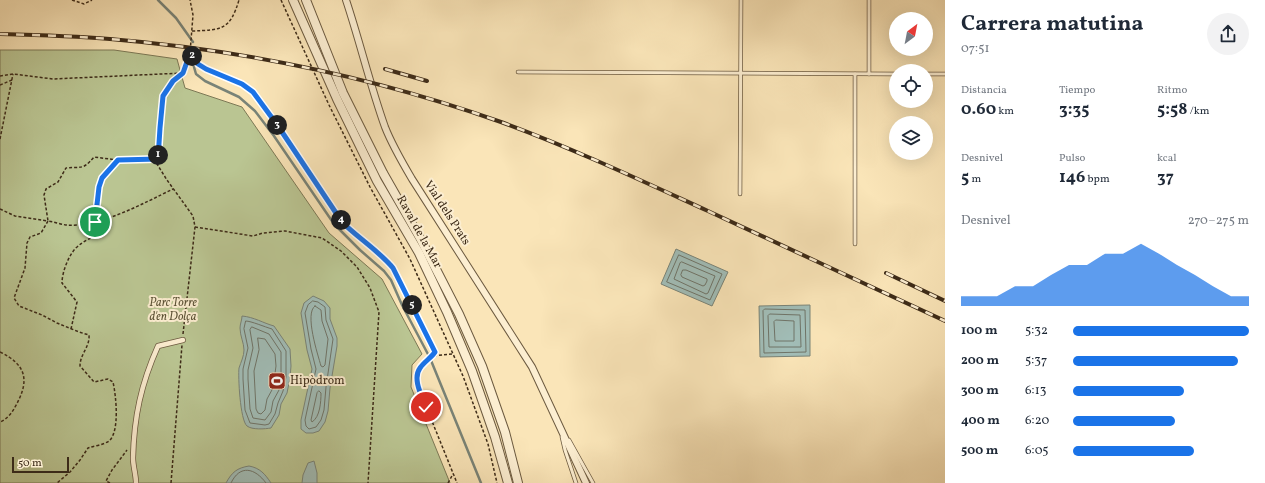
<!DOCTYPE html>
<html lang="es">
<meta charset="utf-8">
<style>
:root{--surface:#fff;--page:#f2f2f3;--text:#1f2937;--muted:#747a83;--accent:#1a73e8}
body{margin:0;font-family:Vollkorn,serif;background:var(--page);color:var(--text);height:100vh;display:flex;flex-direction:column;font-size:15px;white-space:nowrap}
*{box-sizing:border-box;margin:0}
p{font-size:13px;color:var(--muted)}
.icon{flex:none;width:22px;height:22px;fill:none;stroke:currentColor;stroke-width:2;stroke-linecap:round;stroke-linejoin:round}
.map{position:relative;flex:1;overflow:hidden}
.drawer{display:flex;flex-direction:column;background:var(--surface);width:320px}
.drawer>*{flex:none}
.needle{width:26px;rotate:32deg}
.controls{position:absolute;left:889px;top:12px;display:grid;gap:8px}
.controls a{display:grid;place-items:center;width:44px;height:44px;border-radius:50%;background:var(--surface);box-shadow:0 4px 16px #0002;font-size:20px}
.scale{position:absolute;left:12px;bottom:10px;width:57px;box-sizing:border-box;padding-left:4px;border:2px solid #3d2b18;border-top:0;font-size:11px;line-height:14px;white-space:nowrap;color:#3d2b18;-webkit-text-stroke:3px #fceed1;paint-order:stroke}
.pin{position:absolute;display:grid;place-items:center;width:34px;height:34px;color:#fff;margin:-17px;border:2px solid #fff;border-radius:50%;box-shadow:0 1px 4px #0007}
.km{position:absolute;width:20px;height:20px;margin:-10px;border-radius:50%;background:#222;color:#fff;font-size:11px;line-height:20px;text-align:center}
.round{display:grid;place-items:center;flex:none;width:42px;height:42px;border-radius:21px;background:var(--page)}
.headline{display:flex;align-items:center;justify-content:space-between;height:68px;padding:0 16px}
h1{font-size:22px;font-weight:700;line-height:30px}
.stats{display:grid;grid-template-columns:repeat(3,1fr);gap:6px;height:68px;padding:4px 16px}
.stats div{display:grid;align-content:center}
.stats b{font-size:17px;font-weight:700}
.stats small{font-size:11px;font-weight:400}
.stats p{font-size:11px}
.chart{height:112px;padding:8px 16px}
.chart p{display:flex;justify-content:space-between}
.chart svg{width:100%;height:72px;margin-top:4px;fill:var(--accent);opacity:.7}
ul{padding:0 16px;list-style:none;font-size:13px}
li{display:grid;grid-template-columns:64px 48px 1fr;align-items:center;height:30px}
li i{height:10px;border-radius:5px;background:var(--accent)}
main{display:flex;flex:1;min-height:0}
.map>svg:first-child{display:block}
</style>
<main>
<div class="map">
<svg width="945" height="483" viewBox="0 0 945 483">
<rect width="100%" height="100%" fill="#fae5b8"/>
<filter id="stains"><feTurbulence type="fractalNoise" baseFrequency=".005" numOctaves="4"/><feColorMatrix values="0 0 0 0 .2 0 0 0 0 .09 0 0 0 0 .02 0 0 0 .5 -.17"/></filter>
<radialGradient id="worn" r=".72"><stop offset=".6" stop-color="#630" stop-opacity="0"/><stop offset="1" stop-color="#630" stop-opacity=".3"/></radialGradient>
<!-- green -->
<polygon fill="#bac592" stroke="#7c7855" points="0,50 114,50 177,59 185,88 242,107 329,233 382,279 422,354 412,365 411,387 450,483 0,483"/>
<!-- water -->
<g fill="#a1bdb7" stroke="#798377">
<polygon points="676,249 728,272 712,306 661,284"/>
<polygon points="313,296 324,301 330,308 330,319 337,338 337,346 330,388 328,411 325,422 319,431 313,433 306,433 301,429 301,420 312,369 307,350 301,313 304,303"/>
<polygon points="810,305 810,356 760,357 759,306"/>
<path d="M242,316c12,1 21,7 32,10l16,23 1,17 -1,12 -3,15 -6,11 -2,11 -8,13c-6,1 -19,2 -24,-2 -7,-6 -9,-50 -8,-58 2,-6 5,-12 5,-18 0,-7 -4,-14 -4,-22 0,-4 2,-8 2,-12z"/>
<polygon points="314,461 317,473 317,483 302,483 303,475 308,463"/>
<path d="M249,466c11,2 16,8 22,17h-45c6,-11 11,-15 23,-17z"/>
</g>
<g fill="none" stroke-linecap="round" stroke-linejoin="round">
<!-- shore -->
<g stroke="#6f7468" stroke-width="1">
<polygon points="679,255 722,274 710,300 667,282"/>
<polygon points="682,262 715,276 708,293 706,294 674,279 680,263"/>
<polygon points="683,270 686,270 707,279 707,281 705,285 703,286 682,277 681,275"/>
<polygon points="313,301 318,302 325,307 326,320 333,339 326,387 324,410 321,420 316,427 309,429 306,426 305,420 316,369 311,349 305,313 308,305"/>
<path d="M315,306l6,4 1,11 6,18 -3,26 -2,2 -2,-1c-3,-11 -17,-53 -6,-60z"/>
<polygon points="765,309 805,310 806,352 764,353 763,311"/>
<polygon points="770,314 800,315 801,347 769,347 768,316"/>
<polygon points="776,320 794,321 794,341 775,341 774,322"/>
<path d="M246,321c5,0 19,6 26,8l14,22v26l-3,14 -5,12 -3,11 -6,10 -4,1 -15,-2 -5,-13 -2,-31v-10l5,-21 -4,-19z"/>
<polygon points="252,327 269,334 281,352 281,376 279,390 273,401 271,412 265,420 253,418 250,409 248,379 248,370 253,348 250,330"/>
<polygon points="258,338 265,339 275,354 276,366 273,388 267,399 265,410 261,414 258,413 256,409 254,371 259,350"/>
<path d="M319,391l2,2c0,9 -1,24 -9,29l-1,-2 6,-27z"/>
<path d="M231,483c9,-19 24,-15 35,0"/>
</g>
<!-- stream -->
<g stroke="#798377" stroke-width="2.5">
<polyline points="158,0 176,18 193,42"/>
<polyline points="190,53 196,74 205,81 239,97 255,111 274,136 334,224 360,250 384,271 391,280 402,305 430,358 481,483"/>
</g>
<defs>
<g id="service">
<polyline points="518,72 896,74"/>
<polyline points="869,74 869,0"/>
<polyline points="926,74 945,74"/>
<polyline points="740,194 741,0"/>
<polyline points="855,244 855,74"/>
<polyline points="562,437 565,450 576,483"/>
<polyline points="569,440 593,483"/>
</g>
<path id="pedestrian" d="M136,483c0,-8 -3,-17 -3,-25 1,-41 8,-74 25,-112l25,-6"/>
<path id="minor" d="M346,0c14,42 24,85 39,127 7,18 17,35 27,52l120,188 54,116"/>
<g id="tertiary">
<polyline points="293,0 337,99 377,181 419,253 447,312 472,371 495,437 508,483"/>
<polyline points="306,0 343,93 383,173 420,238 459,314 482,366 505,432 518,483"/>
</g>
</defs>
<!-- service casing -->
<use href="#service" stroke="#6c5a40" stroke-width="4.5"/>
<!-- pedestrian casing -->
<use href="#pedestrian" stroke="#6c5a40" stroke-width="6"/>
<!-- minor casing -->
<use href="#minor" stroke="#6c5a40" stroke-width="8"/>
<!-- tertiary casing -->
<use href="#tertiary" stroke="#6c5a40" stroke-width="10"/>
<!-- path -->
<g stroke="#3d2b18" stroke-width="1.5" stroke-dasharray="3 2" stroke-linecap="butt">
<polyline points="72,0 84,4 92,0"/>
<polyline points="281,0 329,105 370,187 410,259 463,376 488,444 497,483"/>
<path d="M192,31c30,-1 38,-1 47,-31"/>
<path d="M190,53l8,11 8,5 36,15 11,8 25,34 64,96c16,16 37,29 51,46l42,84 -3,4"/>
<polyline points="0,76 13,74 53,79 183,73"/>
<polyline points="0,85 12,80"/>
<polyline points="0,139 13,74"/>
<path d="M158,159l-40,1 -24,-3c-12,14 -12,9 -28,11l-8,14 -12,7 -2,6 4,26c6,1 12,3 18,4 33,3 78,-22 107,-36"/>
<path d="M0,209l15,7 33,5 -7,12 -11,4 -3,6 -2,25 -11,30 5,8 23,9 15,8 22,9 10,3c1,12 -9,19 -9,31l14,16 14,-3 5,3c3,13 7,50 -4,59 -6,4 -15,5 -21,7l-8,12 -10,12 -13,11"/>
<polyline points="95,221 99,187 102,178 118,160"/>
<polyline points="195,227 253,236 263,233 285,231 322,238 341,251 357,267 370,288 379,312 368,483"/>
<path d="M71,329l6,-27 -15,-19c0,-11 7,-29 15,-36 13,-12 22,-7 27,-28"/>
<polyline points="183,334 195,227 193,216 167,180 157,164 163,96 173,81 183,73 190,53 193,15 190,0"/>
<path d="M0,352c27,13 30,29 15,55 -3,6 -9,13 -15,15"/>
<polyline points="452,354 432,356 419,368 417,379 421,394 457,483"/>
<polyline points="110,483 106,481 112,470 127,450"/>
<polyline points="171,483 182,345"/>
<polyline points="448,483 453,474"/>
</g>
<!-- service -->
<use href="#service" stroke="#fceed1" stroke-width="3"/>
<!-- pedestrian -->
<use href="#pedestrian" stroke="#fceed1" stroke-width="4.5"/>
<!-- minor -->
<use href="#minor" stroke="#fceed1" stroke-width="6"/>
<!-- tertiary -->
<use href="#tertiary" stroke="#fceed1" stroke-width="8"/>
<defs>
<g id="rail">
<path d="M0,34c37,1 73,2 110,5 132,11 267,39 391,83 71,26 139,58 207,89 79,37 158,73 237,110"/>
<polyline points="385,69 427,81"/>
<polyline points="886,273 945,301"/>
</g>
</defs>
<!-- rail casing -->
<use href="#rail" stroke="#3d2b18" stroke-width="4"/>
<!-- rail -->
<use href="#rail" stroke="#fceed1" stroke-width="2.5" stroke-dasharray="8" stroke-linecap="butt"/>
</g>
<g fill="none" stroke-linecap="round" stroke-linejoin="round">
<defs>
<path id="route" d="M95,222l4,-35 3,-9 16,-18 40,-1 2,-31 3,-32 10,-15 10,-8 7,-20 8,11 8,5 36,15 11,8 25,34 64,96c16,16 37,29 51,46l42,84c-4,6 -11,10 -15,16 -8,11 2,28 6,39"/>
</defs>
<!-- route casing -->
<use href="#route" stroke="#fff" stroke-width="8"/>
<!-- route -->
<use href="#route" stroke="#1a73e8" stroke-width="5"/>
</g>
<!-- icons -->
<defs>
<symbol id="stadium-square" viewBox="-11 -11 22 22"><rect x="-9" y="-9" width="18" height="18" rx="4" fill="#8f2418" stroke="#fceed1"/><path d="M0-5a6.5 5 0 1 0 0 10a6.5 5 0 1 0 0-10ZM-3.5-1.8h7v3.6h-7Z" fill="#fff"/></symbol>
</defs>
<g fill-rule="evenodd">
<use href="#stadium-square" x="267" y="371" width="20" height="20"/>
</g>
<g text-anchor="middle" dominant-baseline="central" stroke-width="4" stroke-linejoin="round" paint-order="stroke">
<!-- street labels -->
<g font-size="12" fill="#3d2b18" stroke="#fceed1">
<text transform="translate(447 213) rotate(57)">Vial dels Prats</text>
<text transform="translate(419 232) rotate(61)">Raval de la Mar</text>
</g>
<!-- park labels -->
<g font-size="12" font-style="italic" fill="#5c5236" stroke="#fceed1">
<text x="173" y="303">Parc Torre<tspan x="173" dy="14">d'en Dolça</tspan></text>
</g>
<!-- poi labels -->
<g font-size="12" fill="#3d2b18" stroke="#fceed1" text-anchor="start">
<text x="290" y="381">Hipòdrom</text>
</g>
</g>
<rect width="100%" height="100%" filter="url(#stains)"/>
<rect width="100%" height="100%" fill="url(#worn)"/>
</svg>
<div class="controls">
<a><svg class="needle" viewBox="-14 -14 28 28"><path d="M0-13l5 13h-10z" fill="#e53935"/><path d="M0 13l5-13h-10z" fill="#747a83"/></svg></a>
<a><svg class="icon" aria-label="locate" viewBox="0 0 24 24"><circle cx="12" cy="12" r="6"/><path d="M12 2v4M12 18v4M2 12h4M18 12h4"/></svg></a>
<a><svg class="icon" aria-label="layers" viewBox="0 0 24 24"><path d="M12 4l9 5-9 5-9-5zM3 14l9 5 9-5"/></svg></a>
</div>
<div class="scale">50 m</div>
<div class="pin" style="left:95px;top:222px;background:#1e9e55"><svg class="icon" aria-label="arrive" viewBox="0 0 24 24"><path d="M6 21V4h12l-3 4 3 4H6"/></svg></div>
<div class="pin" style="left:426px;top:407px;background:#d93025"><svg class="icon" aria-label="check" viewBox="0 0 24 24"><path d="M5 12l5 5 9-10"/></svg></div>
<b class="km" style="left:158px;top:155px">1</b>
<b class="km" style="left:192px;top:56px">2</b>
<b class="km" style="left:277px;top:125px">3</b>
<b class="km" style="left:341px;top:220px">4</b>
<b class="km" style="left:412px;top:305px">5</b>
</div>
<section class="drawer">
<div class="headline"><div><h1>Carrera matutina</h1><p>07:51</p></div><a class="round"><svg class="icon" aria-label="share" viewBox="0 0 24 24"><path d="M12 15V3M7 8l5-5 5 5M5 13v7h14v-7"/></svg></a></div>
<div class="stats">
<div><p>Distancia</p><b>0.60<small> km</small></b></div>
<div><p>Tiempo</p><b>3:35</b></div>
<div><p>Ritmo</p><b>5:58<small> /km</small></b></div>
</div>
<div class="stats">
<div><p>Desnivel</p><b>5<small> m</small></b></div>
<div><p>Pulso</p><b>146<small> bpm</small></b></div>
<div><p>kcal</p><b>37</b></div>
</div>
<div class="chart"><p><span>Desnivel</span>270–275 m</p>
<svg viewBox="0 0 160 44" preserveAspectRatio="none"><path d="M0 44V38L10 38L20 38L30 32L40 32L50 25L60 19L70 19L80 12L90 12L100 6L110 12L120 19L130 25L140 32L150 38L160 38V44z"/></svg>
</div>
<ul>
<li><b>100 m</b>5:32<i style="width:100%"></i></li>
<li><b>200 m</b>5:37<i style="width:94%"></i></li>
<li><b>300 m</b>6:13<i style="width:63%"></i></li>
<li><b>400 m</b>6:20<i style="width:58%"></i></li>
<li><b>500 m</b>6:05<i style="width:69%"></i></li>
</ul>
</section>
</main>
